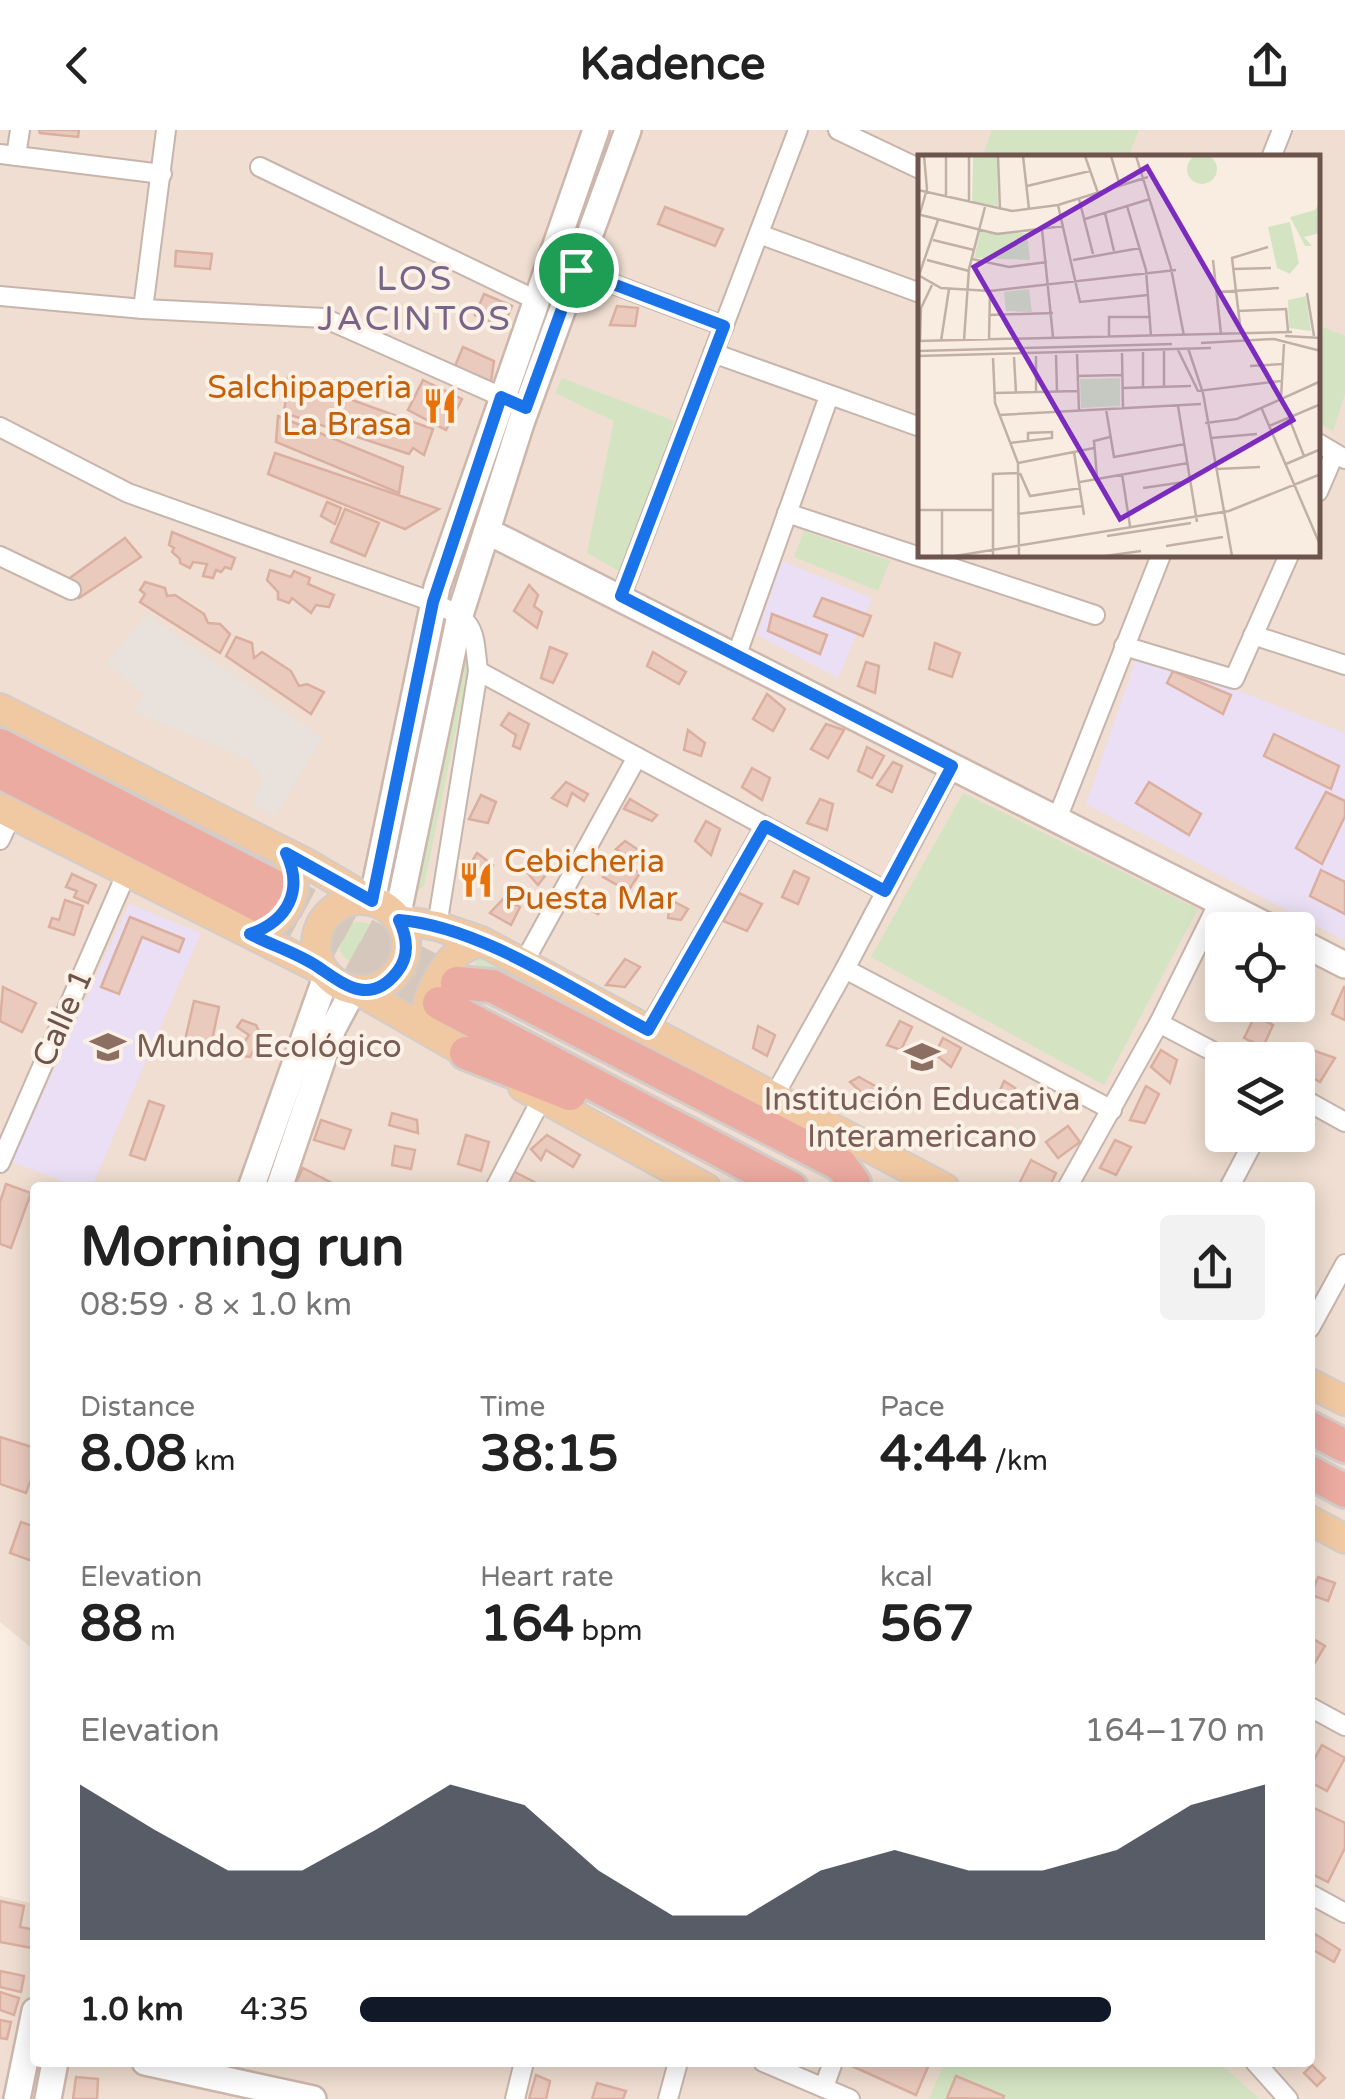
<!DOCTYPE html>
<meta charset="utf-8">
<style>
:root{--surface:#fff;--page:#f2f2f2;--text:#222;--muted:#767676;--accent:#111827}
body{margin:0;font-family:"Varela Round",sans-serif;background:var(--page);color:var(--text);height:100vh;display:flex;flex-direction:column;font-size:38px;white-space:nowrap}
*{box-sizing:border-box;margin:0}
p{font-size:32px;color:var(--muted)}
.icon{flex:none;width:55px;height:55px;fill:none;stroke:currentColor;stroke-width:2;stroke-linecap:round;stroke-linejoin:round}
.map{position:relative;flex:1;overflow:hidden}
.drawer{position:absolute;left:30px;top:1052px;width:1285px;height:885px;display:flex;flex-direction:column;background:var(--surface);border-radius:10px;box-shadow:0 5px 25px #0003}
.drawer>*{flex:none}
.controls{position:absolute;left:1205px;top:782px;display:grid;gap:20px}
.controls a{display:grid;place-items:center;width:110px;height:110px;border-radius:10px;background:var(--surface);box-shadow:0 5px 25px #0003;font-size:50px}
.pin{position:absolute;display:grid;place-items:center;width:85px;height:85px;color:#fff;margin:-42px;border:5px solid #fff;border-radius:50%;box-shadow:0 2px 10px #0007}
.round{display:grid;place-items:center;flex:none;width:105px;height:105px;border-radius:10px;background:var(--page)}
.headline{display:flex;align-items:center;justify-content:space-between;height:170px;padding:0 50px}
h1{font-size:55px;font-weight:800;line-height:75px}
.figures{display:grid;grid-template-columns:repeat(3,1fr);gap:15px;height:170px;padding:10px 50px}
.figures div{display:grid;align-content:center}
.figures b{font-size:50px;font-weight:800}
.figures small{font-size:28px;font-weight:400}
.figures p{font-size:28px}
.chart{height:280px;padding:20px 50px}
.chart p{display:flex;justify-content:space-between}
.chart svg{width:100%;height:180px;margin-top:10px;fill:var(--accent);opacity:.7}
ul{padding:0 50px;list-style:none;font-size:32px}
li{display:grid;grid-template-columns:160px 120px 1fr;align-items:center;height:75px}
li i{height:25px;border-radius:12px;background:var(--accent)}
header{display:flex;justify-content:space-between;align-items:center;height:130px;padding:0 50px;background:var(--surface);font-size:45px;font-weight:800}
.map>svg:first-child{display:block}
</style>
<header><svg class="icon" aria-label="back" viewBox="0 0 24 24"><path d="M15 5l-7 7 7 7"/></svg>Kadence<svg class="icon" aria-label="share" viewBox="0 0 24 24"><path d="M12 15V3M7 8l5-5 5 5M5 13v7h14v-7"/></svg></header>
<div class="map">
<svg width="1345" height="1969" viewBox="0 0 1345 1969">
<rect width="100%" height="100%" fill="#f9ede2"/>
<!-- residential -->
<path fill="#efded1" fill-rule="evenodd" d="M0,0h1345v1969h-1345v-203l30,7 5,-23v182h1275v-874h-1275v463l-35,-29zM920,28h398v397h-398zM1222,800h76v75h-76zM1222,930h76v75h-76z"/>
<!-- industrial -->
<polygon fill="#e8e1dc" points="147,484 323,608 275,687 252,674 263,648 247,629 132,581 144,565 106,533"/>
<!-- education -->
<g fill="#eadff4">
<polygon points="782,431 872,468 838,548 757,505"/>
<polygon points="1139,521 1345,603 1345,811 1086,674"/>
<polygon points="129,774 201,803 92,1057 78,1057 12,1032"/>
</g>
<!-- green -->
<g fill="#d4e4c3">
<polygon points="606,0 619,0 527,254 517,250"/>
<polygon points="992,0 1139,0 1128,27 982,27"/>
<polygon points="1318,195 1345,206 1345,264 1333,301 1318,294"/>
<polygon points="562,248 674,291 624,444 587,423 614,291 555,263"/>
<polygon points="804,401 890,431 878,461 794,427"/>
<polygon points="463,533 469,537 424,756 417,761 437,634"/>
<polygon points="963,663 1198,779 1104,955 871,827"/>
<circle cx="360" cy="813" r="21"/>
<polygon points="480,823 775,980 769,991 475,834"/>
<polygon points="945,1932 1219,1933 1260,1969 929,1969"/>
</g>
<!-- building -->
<g fill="#eacabd" stroke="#dbafa0" stroke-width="2.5">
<polygon points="39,0 79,0 78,7 40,3"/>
<polygon points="665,77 723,99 715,116 658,94"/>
<polygon points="176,121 212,124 210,139 175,136"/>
<polygon points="484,164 512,176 503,197 475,185"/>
<polygon points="617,176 638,178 635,196 610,195"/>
<polygon points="463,217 494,231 491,252 455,236"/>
<polygon points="288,247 433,299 424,325 413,318 409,324 284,283"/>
<polygon points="423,250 462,269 446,300 408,280"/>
<polygon points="278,286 403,337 399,363 276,312"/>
<polygon points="275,323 439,379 405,399 268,344"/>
<polygon points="327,372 341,378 335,394 321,386"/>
<polygon points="345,379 379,393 365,426 331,412"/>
<polygon points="172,402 235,428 231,439 225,437 221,442 216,440 213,448 203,446 207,434 193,432 190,438 180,433 180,429 172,422 174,418 169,415"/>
<polygon points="125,408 141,427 79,468 67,450"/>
<polygon points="270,440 291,447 294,441 310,448 308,454 334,465 329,477 316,475 311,483 292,468 289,473 278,469 278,462 267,450"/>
<polygon points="145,452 165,458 167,466 175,465 204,484 208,493 220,494 230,504 220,523 140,472 145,464 140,460"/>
<polygon points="529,455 538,465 534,476 542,482 537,498 514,481"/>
<polygon points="822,468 871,486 863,506 814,486"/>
<polygon points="772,484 827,505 820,524 768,501"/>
<polygon points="236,507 252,513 254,528 262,522 291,541 299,556 307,554 324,562 311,584 226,526"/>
<polygon points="935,513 960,523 952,547 929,539"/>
<polygon points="550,517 567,524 553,553 541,548"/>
<polygon points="653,522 686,542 679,554 647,536"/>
<polygon points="866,532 879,536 875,563 858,556"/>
<polygon points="1173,541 1231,565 1223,584 1167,553"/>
<polygon points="767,564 785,579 773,601 753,589"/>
<polygon points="509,583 529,594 520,619 513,616 516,605 501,595"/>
<polygon points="826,594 844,600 828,628 811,619"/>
<polygon points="688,600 705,613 701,626 684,620"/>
<polygon points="1274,604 1339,636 1331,659 1264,626"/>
<polygon points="867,617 884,626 872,648 858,641"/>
<polygon points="893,632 902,636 892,662 877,655"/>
<polygon points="752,638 770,648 762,670 742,657"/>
<polygon points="566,652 588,664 584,671 572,663 567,676 552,668"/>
<polygon points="1149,652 1201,684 1189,705 1136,673"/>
<polygon points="1326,662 1345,671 1345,686 1322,734 1296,718"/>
<polygon points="481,665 496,672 488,693 469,689"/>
<polygon points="630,669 657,685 652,691 624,679"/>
<polygon points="820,669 833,674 827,700 807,693"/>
<polygon points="706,691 720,699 711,725 695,711"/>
<polygon points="625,711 640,721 638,732 616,719"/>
<polygon points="477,723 493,735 488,748 466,741"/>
<polygon points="612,728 640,743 628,761 603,747"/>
<polygon points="533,732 548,742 538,755 525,740"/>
<polygon points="1321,740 1345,752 1345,784 1310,766"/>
<polygon points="794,741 809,748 798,774 782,767"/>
<polygon points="72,744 96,755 88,773 74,767 77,761 66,757"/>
<polygon points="588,763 605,772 598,784 581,774"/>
<polygon points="739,763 762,774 747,801 723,791"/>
<polygon points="504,768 520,777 511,795 490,783"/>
<polygon points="65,770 83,776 74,805 49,797 52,788 59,790"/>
<polygon points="671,770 688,779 681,790 668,788"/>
<polygon points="130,787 184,809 179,822 142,807 119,864 101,857"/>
<polygon points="625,829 640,837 625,857 606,855"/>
<polygon points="3,857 36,873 22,902 0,891"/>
<polygon points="1344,857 1345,857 1345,890 1332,884"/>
<polygon points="194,871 219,877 211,915 185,910"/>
<polygon points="1255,886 1273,895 1263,917 1244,908"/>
<polygon points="242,890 256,895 261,906 250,927 236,925 249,905 237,897"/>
<polygon points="900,891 912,897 901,920 887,915"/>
<polygon points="758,896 775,905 767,926 753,918"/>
<polygon points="943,908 961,918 951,937 935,924"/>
<polygon points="1161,920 1177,930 1170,953 1151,937"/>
<polygon points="1312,920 1335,928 1320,952 1301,941"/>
<polygon points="859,947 879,958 870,982 856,975 861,962 850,952"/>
<polygon points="1004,951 1015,958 1006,976 995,972"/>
<polygon points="1146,956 1159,964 1145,993 1130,990"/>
<polygon points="149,971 164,976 145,1030 130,1025"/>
<polygon points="392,983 417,990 418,1003 389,995"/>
<polygon points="1298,987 1314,995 1301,1012 1289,1005 1298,1005"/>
<polygon points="321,990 351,1000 344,1019 314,1010"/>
<polygon points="1068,996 1080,1012 1058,1028 1046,1012"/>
<polygon points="466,1005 489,1012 481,1041 458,1034"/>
<polygon points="547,1005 580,1025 573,1037 546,1020 541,1030 531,1019"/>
<polygon points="1115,1010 1131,1017 1116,1045 1100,1038"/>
<polygon points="395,1016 415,1020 411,1039 392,1035"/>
<polygon points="1031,1030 1056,1043 1049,1058 1017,1058"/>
<polygon points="303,1038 332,1053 329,1058 293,1058"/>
<polygon points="511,1040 546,1058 502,1058"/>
<polygon points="6,1054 31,1063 11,1118 0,1114 0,1072"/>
<polygon points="0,1307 35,1318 35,1338 26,1363 0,1354"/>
<polygon points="21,1392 35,1397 35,1432 10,1423"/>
<polygon points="1318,1447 1335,1453 1328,1471 1311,1465"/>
<polygon points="1310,1507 1325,1516 1310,1541"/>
<polygon points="1322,1615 1345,1628 1327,1661 1310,1652 1310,1637"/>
<polygon points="1310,1676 1345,1693 1345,1718 1328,1752 1310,1743"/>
<polygon points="0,1771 24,1776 20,1797 35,1800 32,1818 0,1812"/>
<polygon points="1315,1804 1340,1820 1334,1832 1310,1818"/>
<polygon points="0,1841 24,1846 21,1862 0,1857"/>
<polygon points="0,1862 19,1868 14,1885 0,1880"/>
<polygon points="0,1890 11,1892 7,1909 0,1908"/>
<polygon points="843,1932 930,1932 916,1965"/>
<polygon points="1312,1935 1325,1948 1317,1956 1304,1943"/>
<polygon points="536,1945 550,1951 546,1969 529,1969"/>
<polygon points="956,1946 1004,1966 1003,1969 947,1968"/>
<polygon points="76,1947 98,1949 97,1969 73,1969"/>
<polygon points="597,1953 626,1961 623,1969 592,1969"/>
</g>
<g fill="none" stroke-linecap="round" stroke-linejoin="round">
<!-- highway-tunnel -->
<g stroke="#d6c7bc" stroke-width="32" stroke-dasharray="32 16" stroke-linecap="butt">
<polyline points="280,759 450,849"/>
<polyline points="268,780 439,873"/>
</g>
<defs>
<g id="street">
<polyline points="838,0 920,39"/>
<polyline points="0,24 162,44"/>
<polyline points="16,26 20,0"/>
<polyline points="1271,28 1282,0"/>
<polyline points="260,37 536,170"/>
<polyline points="759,104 920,163"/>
<polyline points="576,140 724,196"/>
<polyline points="0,166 143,179 324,188 511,271"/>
<polyline points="143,179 166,0"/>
<polyline points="713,223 920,297"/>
<path d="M0,297l128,66 305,109c43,21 40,24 45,69l-41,255"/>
<polyline points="1318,313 1345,329"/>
<polyline points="1318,362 1334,325"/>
<polyline points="787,383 1095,485"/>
<polyline points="0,426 71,460"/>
<polyline points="621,466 798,0"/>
<polyline points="1253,505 1345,535"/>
<polyline points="1124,516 1234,549 1289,425"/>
<polyline points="736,527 829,266"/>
<polyline points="478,541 885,761"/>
<polyline points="1057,689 1161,425"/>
<polyline points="0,710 12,684"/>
<polyline points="523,834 637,627"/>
<polyline points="845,839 1112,980"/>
<polyline points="1159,893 1229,930"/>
<polyline points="648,900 765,696"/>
<polyline points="1298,966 1345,992"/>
<polyline points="773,968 845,839 952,636"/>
<polyline points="0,1033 127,742"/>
<polyline points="495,1058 542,968"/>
<polyline points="1067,1058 1159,893 1219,772"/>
<polyline points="1229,1058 1257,1005"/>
<polyline points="1310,1198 1345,1134"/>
<polyline points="1310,1577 1345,1596"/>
<polyline points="1310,1764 1345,1783"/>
<polyline points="763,1932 850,1969"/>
<polyline points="1255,1932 1288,1969"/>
<polyline points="824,1957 833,1932"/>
<polyline points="515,1969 524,1932"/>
<polyline points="668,1969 678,1932"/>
</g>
<g id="secondary">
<polyline points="487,401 1275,800"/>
<polyline points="372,771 437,457 596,0"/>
<polyline points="397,788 460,485 521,293 628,0"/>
<polyline points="1298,811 1345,835"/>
<polyline points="251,1058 327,844"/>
<polyline points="279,1058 333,898 354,859"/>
<polyline points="145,1932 313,1969"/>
<polyline points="17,1969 35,1881"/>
<polyline points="48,1969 55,1932"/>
</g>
<g id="primary">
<polyline points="0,578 308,734 369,770"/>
<polyline points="0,678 324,841"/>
<circle cx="361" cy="815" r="45"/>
<polyline points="399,790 437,796 481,811 945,1058"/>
<path d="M251,803c39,-12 53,-44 35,-80"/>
<polyline points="357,860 482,932"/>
<path d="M427,891c-5,-20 16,-55 31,-68 7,-6 15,-9 23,-12"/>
<polyline points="523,957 706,1058"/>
<polyline points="1310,1253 1345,1271"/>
<polyline points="1310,1390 1345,1409"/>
</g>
<g id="highway">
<polyline points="0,615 280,759"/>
<polyline points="0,642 268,780"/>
<polyline points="457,853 492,856 841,1035 854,1053 852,1058"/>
<polyline points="439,873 791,1058"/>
<polyline points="466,923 570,964"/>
<polyline points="1310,1298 1345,1316"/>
<polyline points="1310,1342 1345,1361"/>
</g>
</defs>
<!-- street casing -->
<use href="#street" stroke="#c7b4ab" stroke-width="22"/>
<!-- secondary casing -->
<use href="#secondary" stroke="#cdb6ab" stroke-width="30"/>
<!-- primary casing -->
<use href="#primary" stroke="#d3ccc9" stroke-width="32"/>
<!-- highway casing -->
<use href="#highway" stroke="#d3ccc9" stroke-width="38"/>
<!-- street -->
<use href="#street" stroke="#fff" stroke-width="18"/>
<!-- secondary -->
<use href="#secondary" stroke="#fff" stroke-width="25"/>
<!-- primary -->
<use href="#primary" stroke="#f0c9a2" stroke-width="28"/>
<!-- highway -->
<use href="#highway" stroke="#ecaba0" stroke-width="32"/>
</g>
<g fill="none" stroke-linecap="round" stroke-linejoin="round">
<defs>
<path id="route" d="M576,140l148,56 -103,270 331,170 -67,125 -120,-65 -117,204c-72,-38 -168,-104 -249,-110 8,17 11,36 -2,52 -26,33 -51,14 -76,-3 -21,-15 -48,-23 -71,-35 38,-13 54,-44 36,-81l86,48 61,-299 68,-205 25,11z"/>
</defs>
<!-- route casing -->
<use href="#route" stroke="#fff" stroke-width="20"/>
<!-- route -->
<use href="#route" stroke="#1a73e8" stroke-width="12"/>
</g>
<!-- icons -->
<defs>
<symbol id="restaurant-bare" viewBox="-9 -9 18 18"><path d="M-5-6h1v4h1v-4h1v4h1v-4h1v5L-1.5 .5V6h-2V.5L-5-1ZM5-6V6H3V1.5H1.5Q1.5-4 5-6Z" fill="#e8710a" stroke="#fcf1e7" stroke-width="2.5" paint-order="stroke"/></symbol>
<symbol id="school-bare" viewBox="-9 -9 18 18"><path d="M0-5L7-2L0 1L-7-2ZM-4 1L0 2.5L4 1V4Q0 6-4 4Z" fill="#8d6e63" stroke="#fcf1e7" stroke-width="2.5" paint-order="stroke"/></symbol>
</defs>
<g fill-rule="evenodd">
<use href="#restaurant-bare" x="415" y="251" width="50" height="50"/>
<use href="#restaurant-bare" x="451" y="725" width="50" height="50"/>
<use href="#school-bare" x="83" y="892" width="50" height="50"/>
<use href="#school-bare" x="897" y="902" width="50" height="50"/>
</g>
<g text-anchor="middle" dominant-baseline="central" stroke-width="8" stroke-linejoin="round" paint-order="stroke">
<!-- food labels -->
<g font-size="32" fill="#c56008" stroke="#fcf1e7" text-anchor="end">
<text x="412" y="258">Salchipaperia<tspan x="412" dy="37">La Brasa</tspan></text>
<text x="504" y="732" text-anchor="start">Cebicheria<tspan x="504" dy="37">Puesta Mar</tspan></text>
</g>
<!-- street labels -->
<g font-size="32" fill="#6d544c" stroke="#fcf1e7">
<text transform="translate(63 888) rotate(-66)">Calle 1</text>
</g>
<!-- education labels -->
<g font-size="32" fill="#785e54" stroke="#fcf1e7" text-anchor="start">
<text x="136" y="917">Mundo Ecológico</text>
<text x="922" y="970" text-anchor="middle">Institución Educativa<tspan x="922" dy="37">Interamericano</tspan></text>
</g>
<!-- neighbourhood labels -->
<g font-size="35" letter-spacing="2.5" fill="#786489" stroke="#fcf1e7">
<text x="415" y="149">LOS<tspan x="415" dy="40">JACINTOS</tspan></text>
</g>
</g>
<!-- overview -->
<g transform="translate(918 25)">
<rect width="402" height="402" fill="#f9ede2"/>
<path d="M269 14a15 15 0 1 1 30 0a15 15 0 1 1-30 0ZM55,1h24l1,50 -26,-5zM402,47v31l-16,4 8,9h-7l-15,-29 25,-7zM372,67l9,41 -9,11 -13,-6 -9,-41zM62,77l47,1 3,27 -56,-2zM111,134l3,23 -26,-1 -2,-19zM388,141l5,35 -22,-3 -1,-28zM202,223v28l-39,2 -1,-29z" fill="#d4e4c3"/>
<path fill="none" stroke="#c1b0a6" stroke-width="2.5" d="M28,1v41M51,1v47M80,1l2,54M105,1l6,53M167,1l13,37M193,1l9,30M218,1l35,112 13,68M109,31l63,-15M0,35l94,21 46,-6 90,-28M161,44l14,55M140,50l22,97 68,-7M209,51l19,64 5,66M187,58l9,38M3,60l76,19 67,-8M167,64l65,-20M0,65l9,-31 -3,-33M124,74l11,108M15,85l41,10M54,104l37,8 38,-5M9,105l42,11M155,105l67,-12M295,105l8,74M315,114l38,-1M0,120l23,13 49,3 186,-21M1,120l19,-55M299,137l62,-4M389,138l7,43M320,156l48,-2 2,22M71,160l64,-2M323,178l-9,-75 36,-11M191,181v-19h42M367,181l36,2M71,184l1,-48M46,185l5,-71 16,-62M0,186l374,-9M2,186l1,-33 11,-23M23,186l8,-52M283,188l73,-4 47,12M270,193l15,45 29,163M260,195l20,41 83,-10M0,196l254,-7M246,196v35M225,197v35M204,198l1,56M159,199l2,57M138,200l1,37M0,201l293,-8M118,201v36M96,202l2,36M75,203l2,45 23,60 1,93M332,211l33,-2M159,221l45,-1M205,233l68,-2M76,238l84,-2M363,243l3,-54M260,251l19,116M343,252l60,140M188,254l8,48 71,-13M81,260l202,-11M371,263l15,38M287,268l32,-4 84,-38M351,271l52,-22M293,283l46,-4M92,288l42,-5v-6l-24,1v8M156,297l10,63M100,308l76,-15M368,309l35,-15M299,314l43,-2M102,318l10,23 51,-8M204,319l8,52M179,322l-3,-36 16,-4M162,327l108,-19M225,333l48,-7M0,355h75M24,355v46M99,359l66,-8M189,381l84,-13M248,391l57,-9M37,401l274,-45 92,-37M75,401v-82l25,-1M187,401l36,-5"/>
<path fill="#7b2cbf" fill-opacity="0.15" stroke="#7b2cbf" stroke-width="5" d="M229,12l146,253 -173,99 -146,-252z"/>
<rect width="402" height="402" fill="none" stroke="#6d544c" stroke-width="5"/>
</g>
</svg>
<div class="controls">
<a><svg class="icon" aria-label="locate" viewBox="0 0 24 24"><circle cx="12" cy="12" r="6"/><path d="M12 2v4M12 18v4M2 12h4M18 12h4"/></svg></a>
<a><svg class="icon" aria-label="layers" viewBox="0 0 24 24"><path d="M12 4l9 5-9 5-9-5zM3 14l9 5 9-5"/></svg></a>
</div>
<div class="pin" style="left:576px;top:140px;background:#1e9e55"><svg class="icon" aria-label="arrive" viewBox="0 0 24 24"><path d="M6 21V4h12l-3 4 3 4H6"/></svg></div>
<section class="drawer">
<div class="headline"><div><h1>Morning run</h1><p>08:59 · 8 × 1.0 km</p></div><a class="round"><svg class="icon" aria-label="share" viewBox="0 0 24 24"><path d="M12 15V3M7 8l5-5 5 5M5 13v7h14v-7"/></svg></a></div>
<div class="figures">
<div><p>Distance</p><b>8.08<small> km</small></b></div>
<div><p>Time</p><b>38:15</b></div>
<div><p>Pace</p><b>4:44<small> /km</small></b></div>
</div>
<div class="figures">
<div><p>Elevation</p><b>88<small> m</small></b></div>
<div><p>Heart rate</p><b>164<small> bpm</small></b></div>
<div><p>kcal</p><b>567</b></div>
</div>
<div class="chart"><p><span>Elevation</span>164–170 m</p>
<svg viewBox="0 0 160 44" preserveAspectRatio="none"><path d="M0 44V6L10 17L20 27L30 27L40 17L50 6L60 11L70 27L80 38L90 38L100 27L110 22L120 27L130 27L140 22L150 11L160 6V44z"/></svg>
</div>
<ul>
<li><b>1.0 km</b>4:35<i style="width:83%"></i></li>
</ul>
</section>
</div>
